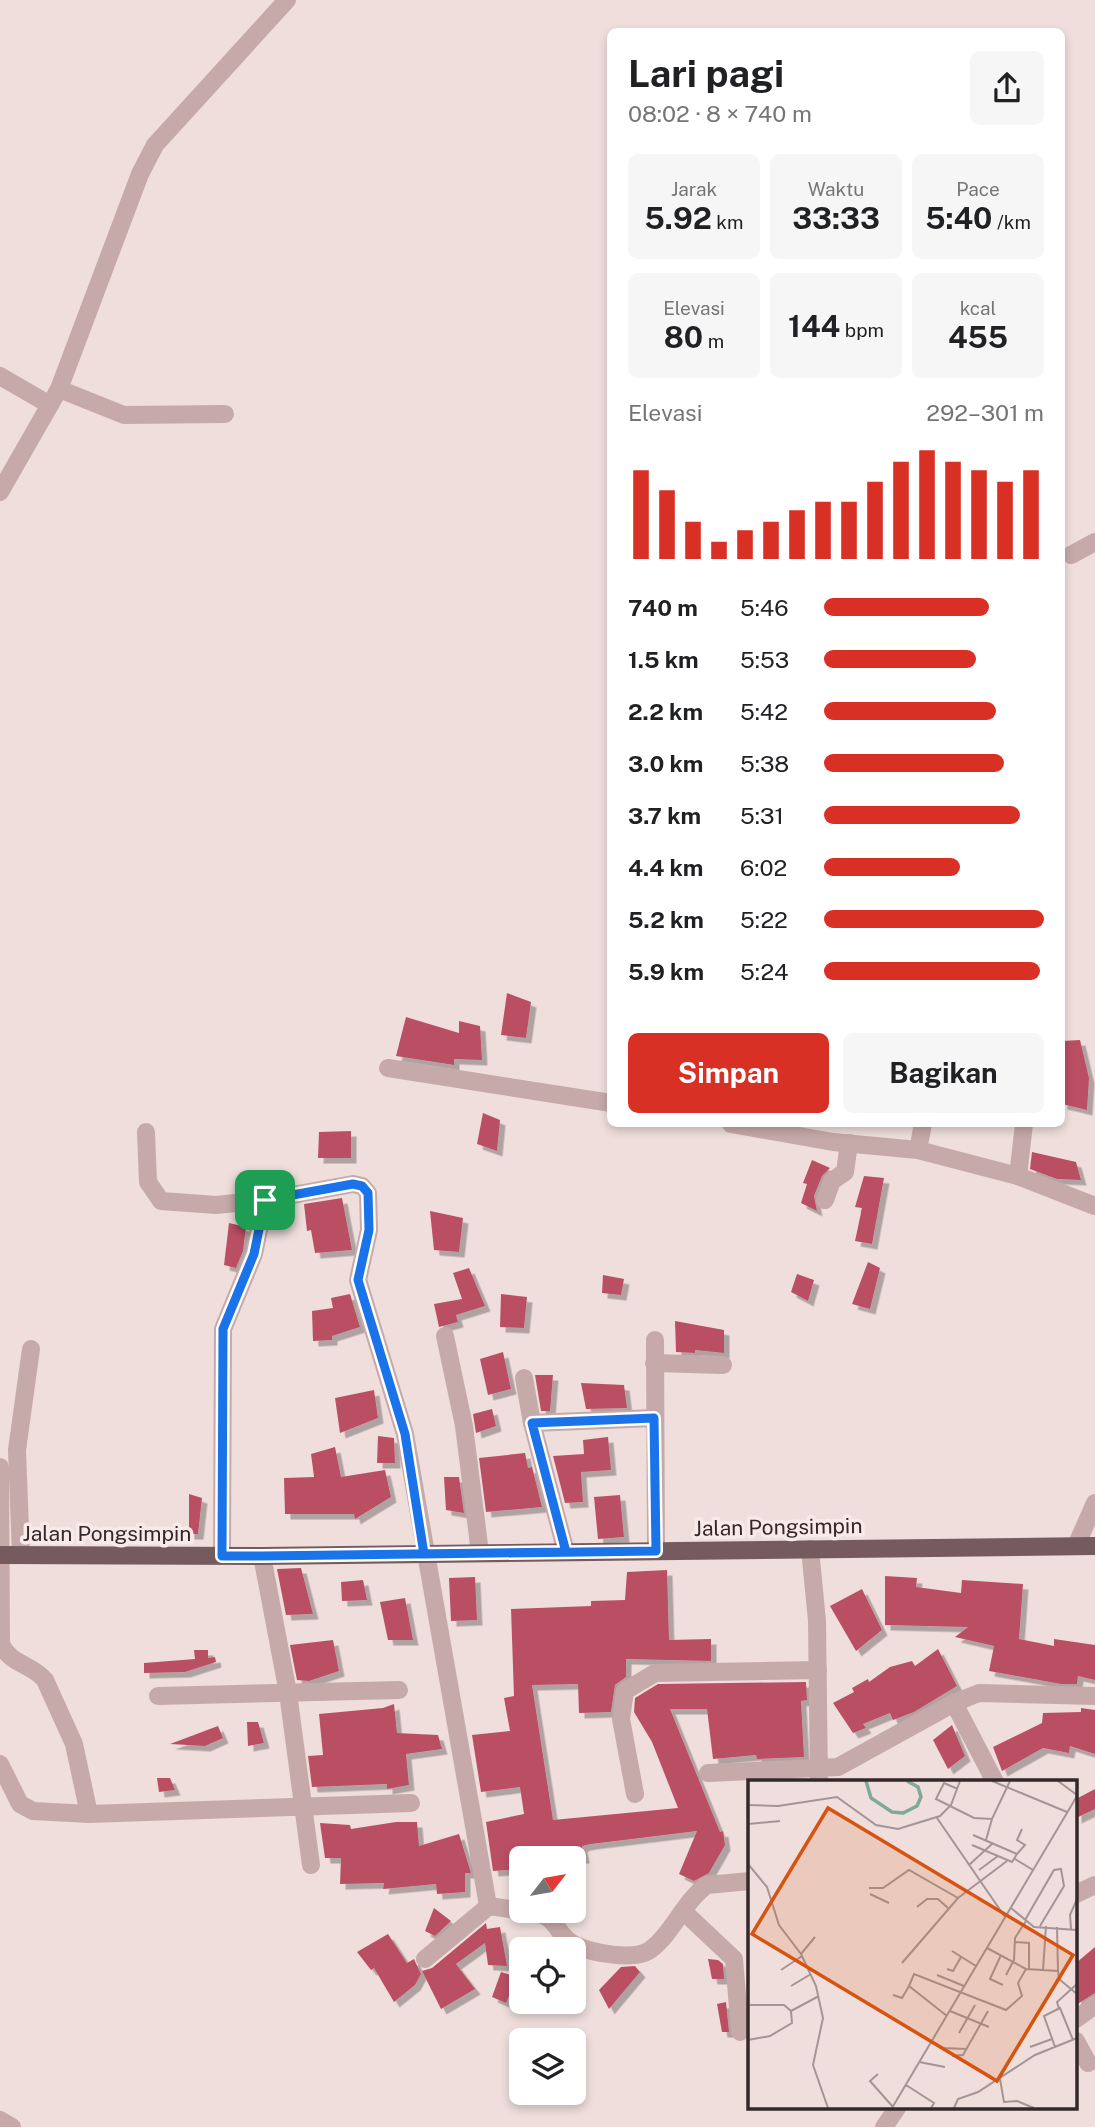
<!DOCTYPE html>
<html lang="id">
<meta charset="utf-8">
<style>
:root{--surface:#fff;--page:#f6f6f6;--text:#202124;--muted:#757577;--accent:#d93025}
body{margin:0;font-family:"Public Sans",sans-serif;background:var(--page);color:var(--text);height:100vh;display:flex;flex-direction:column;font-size:26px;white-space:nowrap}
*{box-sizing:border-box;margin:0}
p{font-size:23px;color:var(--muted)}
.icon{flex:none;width:38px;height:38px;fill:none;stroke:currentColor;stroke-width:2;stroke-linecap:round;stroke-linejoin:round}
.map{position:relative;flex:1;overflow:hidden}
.drawer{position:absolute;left:607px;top:28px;width:458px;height:1099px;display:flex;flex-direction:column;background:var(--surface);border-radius:10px;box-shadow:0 4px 10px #0003}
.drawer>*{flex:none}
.needle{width:46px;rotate:59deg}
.controls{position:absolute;left:509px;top:1846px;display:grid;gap:14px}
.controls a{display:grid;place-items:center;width:77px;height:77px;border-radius:10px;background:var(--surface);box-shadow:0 4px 10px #0003;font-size:35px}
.pin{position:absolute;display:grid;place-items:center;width:60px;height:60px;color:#fff;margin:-30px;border-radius:14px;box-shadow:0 4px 10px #0006}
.round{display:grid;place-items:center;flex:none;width:74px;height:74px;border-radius:10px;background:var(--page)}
.summary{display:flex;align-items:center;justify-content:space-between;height:119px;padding:0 21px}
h1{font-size:38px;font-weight:700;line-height:52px}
.metrics{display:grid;grid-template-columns:repeat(3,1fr);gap:10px;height:119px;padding:7px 21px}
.metrics div{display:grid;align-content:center;border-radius:10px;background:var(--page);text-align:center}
.metrics b{font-size:30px;font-weight:700}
.metrics small{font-size:19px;font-weight:400}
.metrics p{font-size:19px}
.chart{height:196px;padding:14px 21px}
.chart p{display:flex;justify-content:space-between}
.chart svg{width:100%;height:126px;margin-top:7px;stroke:var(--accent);stroke-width:6}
.action{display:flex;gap:14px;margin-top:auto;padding:14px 21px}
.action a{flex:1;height:80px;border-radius:10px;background:var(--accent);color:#fff;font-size:28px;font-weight:700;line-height:80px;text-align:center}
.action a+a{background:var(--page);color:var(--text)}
ul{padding:0 21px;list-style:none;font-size:23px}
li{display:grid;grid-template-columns:112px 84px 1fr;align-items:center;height:52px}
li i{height:18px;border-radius:9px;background:var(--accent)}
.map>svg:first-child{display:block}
</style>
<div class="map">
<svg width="1095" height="2127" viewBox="0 0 1095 2127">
<defs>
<filter id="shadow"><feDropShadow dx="5.5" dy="5.5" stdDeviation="0" flood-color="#0004"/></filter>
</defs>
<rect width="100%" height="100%" fill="#efdedc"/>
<!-- building -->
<g fill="#ba5064" filter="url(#shadow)">
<polygon points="507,993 531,1002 526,1038 501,1035"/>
<polygon points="406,1017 459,1033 459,1021 480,1026 482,1060 454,1059 454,1065 396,1056"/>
<polygon points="1080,1040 1089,1078 1087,1110 1062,1104 1062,1041"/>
<polygon points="483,1113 500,1120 497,1151 477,1144"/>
<polygon points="351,1131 351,1158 318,1158 319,1132"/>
<polygon points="1032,1152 1076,1162 1081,1180 1057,1179 1030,1169"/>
<polygon points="812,1160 830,1168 822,1176 814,1196 817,1211 801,1203 807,1184 803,1183"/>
<polygon points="864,1176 884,1178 872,1244 855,1241 862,1208 855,1207"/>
<polygon points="342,1198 352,1250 315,1253 311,1230 307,1231 304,1204"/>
<polygon points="430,1211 463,1218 459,1252 434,1250"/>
<polygon points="229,1223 246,1227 243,1251 236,1268 224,1265"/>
<polygon points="868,1262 880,1268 870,1309 852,1304"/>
<polygon points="469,1268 485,1306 456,1315 458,1322 439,1327 434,1304 462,1299 453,1273"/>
<polygon points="797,1274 814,1280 808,1301 791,1292"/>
<polygon points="603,1275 624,1279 621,1295 602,1293"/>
<polygon points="350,1294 360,1327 332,1336 332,1340 313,1341 312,1311 333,1308 331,1298"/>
<polygon points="501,1294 527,1297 524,1328 500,1327"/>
<polygon points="675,1321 724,1330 724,1353 695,1350 695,1353 676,1352"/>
<polygon points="503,1352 511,1389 488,1395 480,1359"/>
<polygon points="535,1375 553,1375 550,1411 541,1411"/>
<polygon points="581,1383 624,1385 627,1408 586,1409"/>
<polygon points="374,1390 378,1418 340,1433 335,1398"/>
<polygon points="492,1409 496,1426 476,1433 473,1414"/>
<polygon points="378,1436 394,1438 395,1463 377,1463"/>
<polygon points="608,1437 611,1470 581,1472 583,1502 565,1503 553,1456 584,1454 583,1440"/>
<polygon points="335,1447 341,1477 385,1470 391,1497 355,1519 354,1514 285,1514 284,1478 314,1477 311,1454"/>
<polygon points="525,1453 528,1468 532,1467 542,1507 486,1512 479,1458"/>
<polygon points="444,1477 459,1477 464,1513 446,1510"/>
<polygon points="189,1494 202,1498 198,1534 189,1534"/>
<polygon points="620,1495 624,1537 598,1539 594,1497"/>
<polygon points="301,1568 313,1614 286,1615 277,1569"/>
<polygon points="667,1570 669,1640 711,1639 711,1661 626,1659 626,1677 615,1685 611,1712 579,1713 578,1684 532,1685 553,1820 678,1808 652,1742 634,1712 635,1698 658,1684 806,1682 807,1700 801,1701 804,1757 757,1759 756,1755 713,1759 707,1709 670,1709 720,1832 723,1831 725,1845 709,1873 694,1881 679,1874 697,1831 591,1844 582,1846 584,1858 522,1858 522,1869 493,1871 486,1822 524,1814 520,1787 481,1792 472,1735 510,1731 504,1698 514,1696 511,1609 591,1606 591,1601 625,1600 627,1572"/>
<polygon points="885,1576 917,1578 916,1587 961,1593 962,1580 1023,1584 1019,1639 1054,1646 1054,1639 1095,1645 1095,1680 1078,1676 1077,1684 1061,1684 989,1671 994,1646 955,1637 968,1627 885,1625"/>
<polygon points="475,1577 477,1620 451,1621 449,1578"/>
<polygon points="363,1580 367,1600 342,1601 341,1582"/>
<polygon points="862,1589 882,1630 856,1651 830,1606"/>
<polygon points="405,1598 413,1640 388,1640 380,1602"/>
<polygon points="333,1640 339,1671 309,1681 297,1680 290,1645"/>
<polygon points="938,1649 957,1686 914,1712 893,1720 890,1713 863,1724 866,1728 853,1733 833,1703 854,1692 852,1688 868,1679 869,1682 890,1667 912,1661 915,1666"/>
<polygon points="194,1650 208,1650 208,1658 215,1657 216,1662 185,1672 144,1673 144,1663 195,1659"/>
<polygon points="394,1704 397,1733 438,1735 442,1749 406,1754 409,1785 387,1789 387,1784 312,1787 308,1756 323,1755 319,1714 383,1708"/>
<polygon points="1081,1708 1095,1710 1095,1754 1070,1746 1069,1753 1043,1748 1002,1771 993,1747 1042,1723 1043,1713 1081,1712"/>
<polygon points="247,1722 258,1722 264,1743 248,1746"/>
<polygon points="952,1725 965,1756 948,1769 933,1740"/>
<polygon points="218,1726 223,1738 205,1746 170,1744"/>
<polygon points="157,1778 170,1778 175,1790 159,1792"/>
<polygon points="1095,1789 1095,1809 1076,1818 1076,1799"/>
<polygon points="396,1822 417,1822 419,1846 459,1834 471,1873 465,1873 465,1892 437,1894 436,1884 383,1889 384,1883 340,1884 341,1858 325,1858 320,1823 350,1825 351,1829"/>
<polygon points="434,1908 451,1921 435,1936 425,1931"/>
<polygon points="486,1923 487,1929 500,1927 507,1966 488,1965 485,1943 456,1964 475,1989 441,2009 422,1971 432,1968"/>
<polygon points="388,1934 407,1963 414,1959 421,1974 415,1985 394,2002 374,1968 371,1970 357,1952"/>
<polygon points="1095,1947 1095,1993 1076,2005 1076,1963"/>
<polygon points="708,1959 718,1960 723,1964 724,1979 712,1979"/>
<polygon points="635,1966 640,1972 609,2009 599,1990 621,1967"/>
<polygon points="501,1972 517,1977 506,2003 492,1997"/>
<polygon points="726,2002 729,2032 722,2032 717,2004"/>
</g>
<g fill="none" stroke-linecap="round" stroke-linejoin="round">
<!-- minor -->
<g stroke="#c6aaa9" stroke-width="18">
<polyline points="0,376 50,405"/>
<polyline points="59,389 124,415 225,414"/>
<polyline points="0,492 59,389 140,174 155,145 287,0"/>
<polyline points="1071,555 1095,542"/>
<polyline points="388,1068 611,1103"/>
<polyline points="731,1124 833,1142 918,1150 1018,1176 1095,1206"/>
<polyline points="146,1132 148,1182 161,1201 216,1205 265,1200"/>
<polyline points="918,1150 923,1124"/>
<polyline points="1018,1176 1024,1124"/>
<polyline points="825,1200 832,1181 845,1172 849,1143"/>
<polyline points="445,1336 464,1426 480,1553"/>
<polyline points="655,1340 656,1551"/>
<polyline points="654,1363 723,1365"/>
<polyline points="524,1378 532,1423 654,1418"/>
<polyline points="532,1423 566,1552"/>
<path d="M0,1467l1,177c10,21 31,20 44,36l29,64 15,70"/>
<polyline points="1076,1546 1095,1503"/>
<polyline points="810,1549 817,1621 819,1782"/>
<polyline points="21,1555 17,1450 31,1349"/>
<polyline points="222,1556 223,1329 254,1254 265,1200 353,1184 362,1186 368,1193 369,1230 358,1280 405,1434 487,1900 489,1906 522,1911"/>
<polyline points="262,1556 288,1693 311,1865"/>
<polyline points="158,1696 399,1690"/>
<polyline points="954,1703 995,1782"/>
<polyline points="0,1764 20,1804 33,1811 89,1814 411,1803"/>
<polyline points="708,1773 838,1767 954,1703 979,1693 1095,1696"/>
<polyline points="635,1794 621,1719 625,1691 655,1673 818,1670"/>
<polyline points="1076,1894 1095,1885"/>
<path d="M523,1911c38,2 29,22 52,34 17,8 59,16 75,5 23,-17 34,-49 57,-65l43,-4"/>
<polyline points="683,1911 734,1959 740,2032"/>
<polyline points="425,1959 489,1906"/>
<polyline points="1076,2019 1095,2005"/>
<polyline points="1076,2041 1088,2063"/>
<polyline points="0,2120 12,2127"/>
<polyline points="884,2127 897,2108"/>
</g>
<!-- major -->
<polyline stroke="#755b5d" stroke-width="18" points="0,1555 262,1556 1095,1546"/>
</g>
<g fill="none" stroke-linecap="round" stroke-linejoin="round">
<defs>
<polyline id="route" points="265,1200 254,1254 223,1329 222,1556 262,1556 656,1551 654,1418 532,1423 566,1552 424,1554 405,1434 358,1280 369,1230 368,1193 362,1186 353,1184 265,1200"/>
</defs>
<!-- route casing -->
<use href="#route" stroke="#fff" stroke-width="14"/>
<!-- route -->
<use href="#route" stroke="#1a73e8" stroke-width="9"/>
</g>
<g text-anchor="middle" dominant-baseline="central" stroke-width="7" stroke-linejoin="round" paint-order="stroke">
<!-- street labels -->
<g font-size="21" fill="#34282a" stroke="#f7eae8">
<text transform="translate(778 1527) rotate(-1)">Jalan Pongsimpin</text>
<text x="107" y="1533">Jalan Pongsimpin</text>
</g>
</g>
<!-- overview -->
<g transform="translate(748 1780)">
<rect width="329" height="329" fill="#efdedc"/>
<path fill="none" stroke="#7eaa99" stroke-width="3.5" d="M118,1l5,17 21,14 11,1 14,-7 4,-9 -3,-10 -11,-6"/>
<path fill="none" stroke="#a49595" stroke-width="2" d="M244,1l75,31M310,1l19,14M210,9l-14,-6 -8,16 38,19 18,1 18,-38M0,25l30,1 59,-9 39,28 22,4 42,-13 11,-11 9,-24M189,38l68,99M0,44l32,-3M238,60l6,-21M224,65l40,17 5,-8 -44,-19M269,74l8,-9 -8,-5 5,-11M267,79l18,11M0,84l19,23 12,38 22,29 15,32 7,32 -10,47 15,43M221,85l24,-22M231,90l19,-14M121,108h14l26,-18 49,28M122,114l19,9M169,127l10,-8h11l10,9M263,128l23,19 43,3M277,140l29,-50 7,-1 3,17 -24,40M309,147l1,44M323,149l-1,-14 7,-16M267,162l14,1v27M239,168l39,21 32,2 1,8 18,15M204,171l24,15M53,174l14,-17M253,175l-11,24 13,6M154,183l56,-65 49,-37M199,189l6,2 8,-14M33,190l21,-14M295,190l3,-44M189,195l27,11M258,195l8,-15 1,-22 11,-17M43,206l20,-12M145,215l9,3 7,-12M311,229l-2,-7 20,-18M43,231l28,-15M202,231l39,16M199,236l-38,-30 5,-12 92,36 16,-14 -4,-13 8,-14M211,253l16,-28M0,260l22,-4 22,-13 -1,-12 -7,-6h-34M183,262l11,6 25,1M282,267l22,-8M307,267l-11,-31 16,-8 13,32M204,276l11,-1 25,-44M329,281v22M171,282l26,5M130,294l-8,7 23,26M252,299l4,23 13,-1 17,7M158,305l28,18 -3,5M144,328l185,-312M206,328l4,-9 20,-7 57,-37 42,-17"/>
<path fill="#d6540f" fill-opacity="0.15" stroke="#d6540f" stroke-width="3.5" d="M80,28l245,147 -76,126 -245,-147z"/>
<rect width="329" height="329" fill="none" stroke="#34282a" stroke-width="3.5"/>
</g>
</svg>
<div class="controls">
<a><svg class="needle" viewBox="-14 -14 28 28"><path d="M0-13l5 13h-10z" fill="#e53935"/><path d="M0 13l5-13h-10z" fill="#757577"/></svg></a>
<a><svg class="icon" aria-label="locate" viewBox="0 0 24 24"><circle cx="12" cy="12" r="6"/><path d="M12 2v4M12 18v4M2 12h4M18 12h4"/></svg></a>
<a><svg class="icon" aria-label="layers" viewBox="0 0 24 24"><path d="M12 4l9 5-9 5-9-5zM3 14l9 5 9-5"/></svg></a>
</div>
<div class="pin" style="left:265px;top:1200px;background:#1e9e55"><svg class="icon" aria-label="arrive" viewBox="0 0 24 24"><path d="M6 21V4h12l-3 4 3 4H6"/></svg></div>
<section class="drawer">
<div class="summary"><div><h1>Lari pagi</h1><p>08:02 · 8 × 740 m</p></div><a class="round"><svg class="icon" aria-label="share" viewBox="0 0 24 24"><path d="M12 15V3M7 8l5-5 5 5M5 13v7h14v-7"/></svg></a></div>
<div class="metrics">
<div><p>Jarak</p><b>5.92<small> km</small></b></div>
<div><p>Waktu</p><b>33:33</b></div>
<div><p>Pace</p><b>5:40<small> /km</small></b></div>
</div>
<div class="metrics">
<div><p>Elevasi</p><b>80<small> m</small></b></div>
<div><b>144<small> bpm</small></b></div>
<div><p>kcal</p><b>455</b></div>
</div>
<div class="chart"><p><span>Elevasi</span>292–301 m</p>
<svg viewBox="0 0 160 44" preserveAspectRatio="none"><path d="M5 44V13M15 44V20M25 44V31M35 44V38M45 44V34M55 44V31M65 44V27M75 44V24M85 44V24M95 44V17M105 44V10M115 44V6M125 44V10M135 44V13M145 44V17M155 44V13"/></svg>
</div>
<ul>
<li><b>740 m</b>5:46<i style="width:75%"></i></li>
<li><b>1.5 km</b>5:53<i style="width:69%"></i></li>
<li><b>2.2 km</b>5:42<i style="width:78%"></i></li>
<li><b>3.0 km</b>5:38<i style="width:82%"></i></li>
<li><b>3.7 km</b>5:31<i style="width:89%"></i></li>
<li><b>4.4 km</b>6:02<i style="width:62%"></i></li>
<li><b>5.2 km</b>5:22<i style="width:100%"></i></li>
<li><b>5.9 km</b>5:24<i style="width:98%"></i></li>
</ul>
<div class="action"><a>Simpan</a><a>Bagikan</a></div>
</section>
</div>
